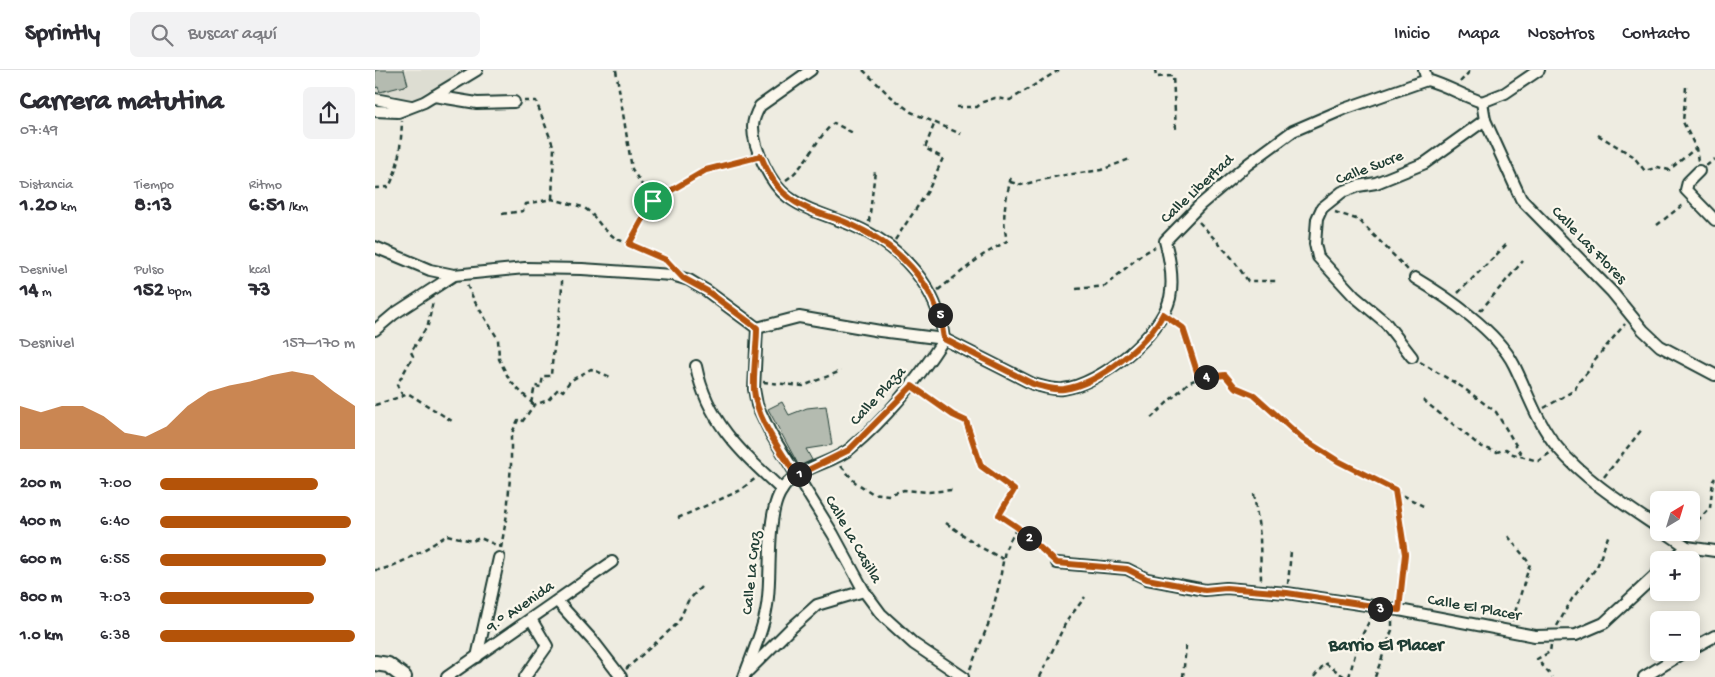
<!DOCTYPE html>
<html lang="es">
<meta charset="utf-8">
<style>
:root{--surface:#fff;--page:#f2f2f3;--text:#2b2b33;--muted:#7c7c81;--line:#e1e1e2;--accent:#b45309}
body{margin:0;font-family:"Gochi Hand",sans-serif;background:var(--page);color:var(--text);height:100vh;display:flex;flex-direction:column;font-size:19px;white-space:nowrap}
*{box-sizing:border-box;margin:0}
p{font-size:16px;color:var(--muted)}
.icon{flex:none;width:28px;height:28px;fill:none;stroke:currentColor;stroke-width:2;stroke-linecap:round;stroke-linejoin:round}
.map{position:relative;flex:1;overflow:hidden}
.drawer{display:flex;flex-direction:column;background:var(--surface);width:375px}
.drawer>*{flex:none}
.needle{width:32px;rotate:38deg}
.tools{position:absolute;left:1275px;top:421px;display:grid;gap:10px}
.tools a{display:grid;place-items:center;width:50px;height:50px;border-radius:8px;background:var(--surface);box-shadow:0 2px 12px #0003;font-size:25px}
.pin{position:absolute;display:grid;place-items:center;width:42px;height:42px;color:#fff;margin:-21px;border:2px solid #fff;border-radius:50%;box-shadow:0 1px 5px #0007}
.km{position:absolute;width:25px;height:25px;margin:-12px;border-radius:50%;background:#222;color:#fff;font-size:14px;line-height:25px;text-align:center}
.round{display:grid;place-items:center;flex:none;width:52px;height:52px;border-radius:8px;background:var(--page)}
.summary{display:flex;align-items:center;justify-content:space-between;height:85px;padding:0 20px}
h1{font-size:28px;font-weight:700;line-height:38px}
.stats{display:grid;grid-template-columns:repeat(3,1fr);gap:8px;height:85px;padding:5px 20px}
.stats div{display:grid;align-content:center}
.stats b{font-size:21px;font-weight:700}
.stats small{font-size:14px;font-weight:400}
.stats p{font-size:14px}
.chart{height:140px;padding:10px 20px}
.chart p{display:flex;justify-content:space-between}
.chart svg{width:100%;height:90px;margin-top:5px;fill:var(--accent);opacity:.7}
ul{padding:0 20px;list-style:none;font-size:16px}
li{display:grid;grid-template-columns:80px 60px 1fr;align-items:center;height:38px}
li i{height:12px;border-radius:6px;background:var(--accent)}
header{display:flex;align-items:center;gap:30px;box-sizing:border-box;height:70px;padding:0 25px;background:var(--surface);border-bottom:1px solid var(--line)}
header strong{font-size:24px}
nav{display:flex;gap:28px;margin-inline-start:auto;font-size:18px}
.search{width:350px;height:45px;background:var(--page);display:flex;align-items:center;gap:12px;box-sizing:border-box;padding:0 18px;border-radius:8px;color:var(--muted);font-size:19px}
main{display:flex;flex:1;min-height:0}
.map>svg:first-child{display:block}
</style>
<header>
<strong>Sprintly</strong>
<div class="search"><svg class="icon" aria-label="search" viewBox="0 0 24 24"><circle cx="10" cy="10" r="6"/><path d="M15 15l6 6"/></svg>Buscar aquí</div>
<nav><a>Inicio</a><a>Mapa</a><a>Nosotros</a><a>Contacto</a></nav>
</header>
<main>
<section class="drawer">
<div class="summary"><div><h1>Carrera matutina</h1><p>07:49</p></div><a class="round"><svg class="icon" aria-label="share" viewBox="0 0 24 24"><path d="M12 15V3M7 8l5-5 5 5M5 13v7h14v-7"/></svg></a></div>
<div class="stats">
<div><p>Distancia</p><b>1.20<small> km</small></b></div>
<div><p>Tiempo</p><b>8:13</b></div>
<div><p>Ritmo</p><b>6:51<small> /km</small></b></div>
</div>
<div class="stats">
<div><p>Desnivel</p><b>14<small> m</small></b></div>
<div><p>Pulso</p><b>152<small> bpm</small></b></div>
<div><p>kcal</p><b>73</b></div>
</div>
<div class="chart"><p><span>Desnivel</span>157–170 m</p>
<svg viewBox="0 0 160 44" preserveAspectRatio="none"><path d="M0 44V23L10 26L20 23L30 23L40 28L50 36L60 38L70 33L80 23L90 16L100 13L110 11L120 8L130 6L140 8L150 16L160 23V44z"/></svg>
</div>
<ul>
<li><b>200 m</b>7:00<i style="width:81%"></i></li>
<li><b>400 m</b>6:40<i style="width:98%"></i></li>
<li><b>600 m</b>6:55<i style="width:85%"></i></li>
<li><b>800 m</b>7:03<i style="width:79%"></i></li>
<li><b>1.0 km</b>6:38<i style="width:100%"></i></li>
</ul>
</section>
<div class="map">
<svg width="1340" height="607" viewBox="0 0 1340 607">
<rect width="100%" height="100%" fill="#eeece1"/>
<filter id="ink" filterUnits="userSpaceOnUse"><feTurbulence type="fractalNoise" baseFrequency=".02" numOctaves="2"/><feDisplacementMap in="SourceGraphic" scale="10" xChannelSelector="R" yChannelSelector="G"/><feConvolveMatrix kernelMatrix="1 2 1 2 8 2 1 2 1" color-interpolation-filters="sRGB"/></filter>
<g filter="url(#ink)">
<!-- built -->
<polygon fill="#ddddd2" points="0,0 80,0 84,6 50,22 36,33 0,23"/>
<!-- building -->
<g fill="#b4bbb0" stroke="#1f3d34">
<polygon points="0,0 29,0 33,15 5,22 3,17 0,18"/>
<polygon points="407,332 414,345 432,338 451,336 457,375 431,379 437,390 424,396 393,339"/>
</g>
<g fill="none" stroke-linecap="round" stroke-linejoin="round">
<defs>
<g id="street">
<path d="M436,0l-51,36c-4,7 -7,14 -7,21 0,21 18,58 35,70 19,14 44,20 66,29 47,20 84,61 90,113"/>
<path d="M1049,0l3,10c19,5 36,16 55,22"/>
<polyline points="59,26 102,33 139,32"/>
<polyline points="0,29 36,36"/>
<polyline points="1107,32 1110,50 1146,129 1237,222 1268,260 1285,276 1340,305"/>
<polyline points="1107,32 1130,23 1164,0"/>
<polyline points="0,41 23,42 49,32 102,0"/>
<polyline points="1324,101 1313,112 1311,120 1340,150"/>
<polyline points="0,177 55,200 79,205 150,198 207,199 297,205 314,210 332,221 382,258"/>
<path d="M1040,208c32,19 82,53 99,87 14,28 23,58 44,83 26,31 67,57 101,80"/>
<path d="M382,258l42,-11 81,14 64,8 89,45c10,3 20,6 30,5 38,-5 98,-54 107,-91 4,-19 0,-39 -5,-57l35,-36 48,-41 45,-33 51,-22 83,-29"/>
<polyline points="382,258 379,319 382,335 396,364 458,464 489,521 506,544 539,574 588,607"/>
<polyline points="0,260 19,244 79,205"/>
<polyline points="1037,287 1010,252 979,226 943,187 940,174 942,149 947,138 967,122 983,116 1001,113 1050,93 1110,50"/>
<path d="M321,296c11,56 46,87 86,124"/>
<polyline points="1290,462 1312,477 1340,481"/>
<polyline points="1297,490 1312,477"/>
<polyline points="682,493 752,499 772,509 830,520 851,518 912,523 1024,540 1160,566 1201,565 1229,553 1284,502"/>
<polyline points="182,531 219,572 246,607"/>
<polyline points="1316,579 1340,566"/>
<polyline points="102,587 124,488"/>
<polyline points="373,601 414,560 442,535 489,521"/>
<polyline points="72,607 237,492"/>
<polyline points="150,607 172,576 156,549"/>
<path d="M369,607c9,-25 22,-53 24,-80 3,-27 -1,-78 11,-102 14,-29 51,-29 72,-47 37,-31 67,-69 93,-109"/>
<polyline points="1269,607 1310,582"/>
</g>
<polyline id="secondary" points="0,593 13,595 29,607"/>
</defs>
<!-- street casing -->
<use href="#street" stroke="#1f3d34" stroke-width="14"/>
<!-- secondary casing -->
<use href="#secondary" stroke="#1f3d34" stroke-width="18"/>
<!-- path -->
<g stroke="#1f3d34" stroke-width="2.5" stroke-dasharray="5 4" stroke-linecap="butt">
<polyline points="241,0 257,99 277,131"/>
<polyline points="488,0 514,25 536,42 586,64"/>
<polyline points="780,0 781,7 798,6 801,60"/>
<polyline points="1085,12 1096,0"/>
<polyline points="1311,17 1308,52 1321,78 1323,91"/>
<polyline points="149,31 161,31 179,78 177,129"/>
<polyline points="582,37 602,37 608,32 620,28 635,30 684,0"/>
<polyline points="1223,65 1258,86 1270,101 1283,97 1294,100 1321,78"/>
<polyline points="1331,96 1340,89"/>
<path d="M411,110c21,-14 28,-40 48,-57l21,11"/>
<polyline points="635,112 646,115 683,106 726,100 755,89"/>
<path d="M0,118l14,-1c10,-20 12,-43 13,-66"/>
<polyline points="960,142 984,150 1034,201"/>
<polyline points="127,144 148,141 151,134 177,129 208,137 216,143 228,158 240,168 291,190 295,195"/>
<polyline points="494,152 500,101"/>
<polyline points="824,152 857,188 873,211 902,211"/>
<polyline points="1282,155 1310,133"/>
<polyline points="520,170 553,121 568,88 550,78 560,52"/>
<polyline points="254,174 277,131 331,100 375,89"/>
<polyline points="92,215 100,232 123,269 124,289 135,311 159,335"/>
<polyline points="701,219 730,216 766,185 780,177"/>
<path d="M563,220l45,-35 24,-14c-6,-27 -1,-39 4,-65"/>
<polyline points="1083,223 1133,173"/>
<polyline points="1105,241 1148,191"/>
<polyline points="797,250 807,258 824,308"/>
<polyline points="1045,292 1087,317 1121,342 1148,387"/>
<polyline points="388,312 428,316 466,301"/>
<polyline points="544,321 578,345 580,344 591,351 606,396 639,420 624,445 642,457 674,486"/>
<polyline points="28,326 22,315 38,286 36,282 53,255 58,231"/>
<polyline points="1048,330 1105,376 1122,382 1131,379 1138,384 1163,391 1175,383"/>
<path d="M156,333l4,-17 6,1 2,-11h8c2,-32 11,-64 11,-96"/>
<polyline points="0,335 34,324 77,351"/>
<path d="M1169,338l31,-18c3,-12 15,-16 17,-27l33,-39"/>
<polyline points="776,348 813,313 824,308 850,305 861,317 879,325 928,369 963,391 1052,438"/>
<polyline points="466,396 480,412 497,423 513,425 529,420 554,422 577,420"/>
<polyline points="1229,407 1268,358"/>
<polyline points="1021,421 1030,484 1025,529"/>
<polyline points="879,424 885,466 886,510"/>
<polyline points="303,448 364,421 381,408"/>
<polyline points="571,453 607,478 628,489"/>
<polyline points="1316,457 1335,438 1338,411 1340,408"/>
<polyline points="1133,466 1155,494 1137,552"/>
<polyline points="126,478 132,444 136,395 136,365 143,350 147,352 159,335 173,330 184,318 188,321 195,311 216,299 238,308"/>
<path d="M0,500c16,1 58,-25 72,-35l25,6 8,-3 21,9"/>
<polyline points="913,514 916,481"/>
<polyline points="1182,556 1197,529 1222,497 1234,464"/>
<polyline points="1176,575 1175,582 1162,589 1177,607"/>
<polyline points="251,599 303,553 313,531 326,517"/>
<polyline points="595,599 615,550 624,515 630,480 642,457"/>
<polyline points="665,607 691,552 710,527"/>
<polyline points="808,607 811,576"/>
<polyline points="939,607 950,593 970,607"/>
<polyline points="974,607 983,573 997,546"/>
<polyline points="1000,607 1017,560 1017,549"/>
</g>
<!-- street -->
<use href="#street" stroke="#fbf7ec" stroke-width="10"/>
<!-- secondary -->
<use href="#secondary" stroke="#fbf7ec" stroke-width="14"/>
</g>
</g>
<g fill="none" stroke-linecap="round" stroke-linejoin="round" filter="url(#ink)">
<defs>
<path id="route" d="M386,86c6,15 13,29 25,39 15,14 40,20 59,27 51,21 92,60 99,117l89,45c10,3 20,6 31,5 35,-5 84,-45 99,-75l20,14 16,50 26,-3 10,12 19,8 49,44 35,22 57,29 10,64 -6,56 -112,-17 -61,-5 -21,2 -58,-11 -20,-10 -70,-6 -40,-36 -18,-12 15,-25 -33,-24 -15,-45 -13,-6 -41,-29 -63,64 -53,26c-15,-26 -39,-55 -42,-86 -1,-21 3,-42 3,-62l-50,-37 -24,-13 -17,-18 -37,-16 24,-43 53,-31z"/>
</defs>
<!-- route casing -->
<use href="#route" stroke="#fff" stroke-width="10"/>
<!-- route -->
<use href="#route" stroke="#b45309" stroke-width="6"/>
</g>
<g text-anchor="middle" dominant-baseline="central" stroke-width="4.5" stroke-linejoin="round" paint-order="stroke">
<!-- street labels -->
<g font-size="16" fill="#1f3d34" stroke="#fbf7ec">
<text transform="translate(995 99) rotate(-21)">Calle Sucre</text>
<text transform="translate(823 120) rotate(-43)">Calle Libertad</text>
<text transform="translate(1213 176) rotate(46)">Calle Las Flores</text>
<text transform="translate(504 327) rotate(-47)">Calle Plaza</text>
<text transform="translate(477 470) rotate(60)">Calle La Casilla</text>
<text transform="translate(378 503) rotate(-84)">Calle La Cruz</text>
<text transform="translate(146 538) rotate(-35)">9.° Avenida</text>
<text transform="translate(1099 539) rotate(10)">Calle El Placer</text>
</g>
<!-- neighbourhood labels -->
<g font-size="18" font-weight="bold" fill="#1f3d34" stroke="#fbf7ec">
<text x="1011" y="576">Barrio El Placer</text>
</g>
</g>
</svg>
<div class="tools">
<a><svg class="needle" viewBox="-14 -14 28 28"><path d="M0-13l5 13h-10z" fill="#e53935"/><path d="M0 13l5-13h-10z" fill="#7c7c81"/></svg></a>
<a>+</a>
<a>−</a>
</div>
<div class="pin" style="left:278px;top:131px;background:#1e9e55"><svg class="icon" aria-label="arrive" viewBox="0 0 24 24"><path d="M6 21V4h12l-3 4 3 4H6"/></svg></div>
<b class="km" style="left:424px;top:404px">1</b>
<b class="km" style="left:654px;top:468px">2</b>
<b class="km" style="left:1005px;top:539px">3</b>
<b class="km" style="left:831px;top:307px">4</b>
<b class="km" style="left:565px;top:245px">5</b>
</div>
</main>
